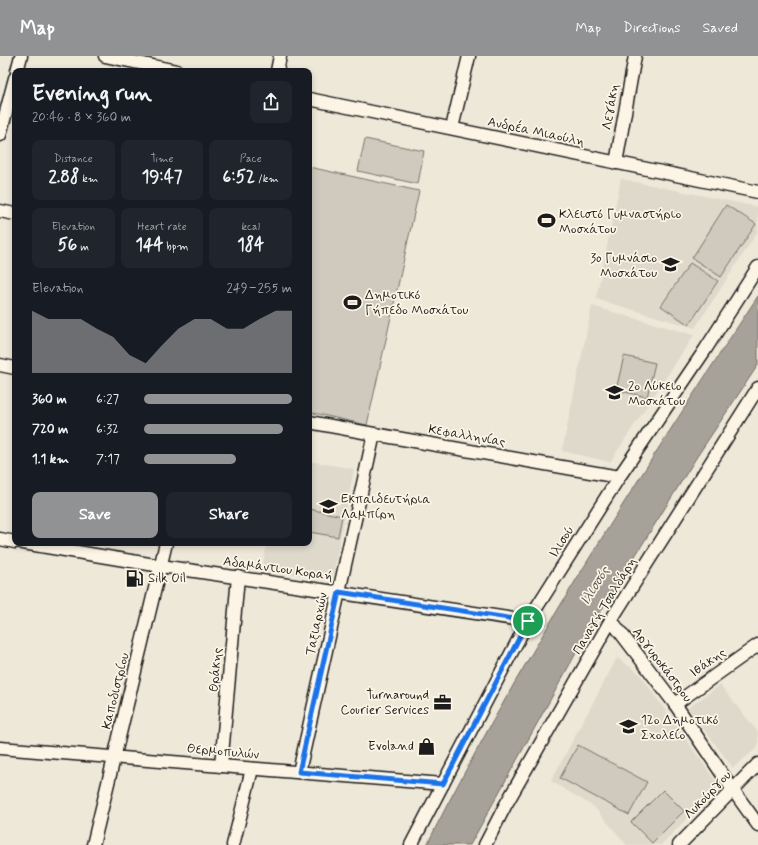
<!DOCTYPE html>
<meta charset="utf-8">
<style>
:root{--surface:#171b24;--page:#20242c;--text:#f1f3f6;--muted:#9ea1a6;--accent:#919294}
body{margin:0;font-family:Mynerve,sans-serif;background:var(--page);color:var(--text);height:100vh;display:flex;flex-direction:column;font-size:15px;white-space:nowrap}
*{box-sizing:border-box;margin:0}
p{font-size:13px;color:var(--muted)}
.icon{flex:none;width:22px;height:22px;fill:none;stroke:currentColor;stroke-width:2;stroke-linecap:round;stroke-linejoin:round}
.map{position:relative;flex:1;overflow:hidden}
.drawer{position:absolute;left:12px;top:12px;width:300px;height:478px;display:flex;flex-direction:column;background:var(--surface);border-radius:8px;box-shadow:0 2px 6px #0003}
.drawer>*{flex:none}
.pin{position:absolute;display:grid;place-items:center;width:34px;height:34px;color:#fff;margin:-17px;border:2px solid #fff;border-radius:50%;box-shadow:0 1px 4px #0007}
.round{display:grid;place-items:center;flex:none;width:42px;height:42px;border-radius:8px;background:var(--page)}
.headline{display:flex;align-items:center;justify-content:space-between;height:68px;padding:0 20px}
h1{font-size:22px;font-weight:700;line-height:30px}
.metrics{display:grid;grid-template-columns:repeat(3,1fr);gap:6px;height:68px;padding:4px 20px}
.metrics div{display:grid;align-content:center;border-radius:8px;background:var(--page);text-align:center}
.metrics b{font-size:17px;font-weight:700}
.metrics small{font-size:11px;font-weight:400}
.metrics p{font-size:11px}
.chart{height:112px;padding:8px 20px}
.chart p{display:flex;justify-content:space-between}
.chart svg{width:100%;height:72px;margin-top:4px;fill:var(--accent);opacity:.7}
.cta{display:flex;gap:8px;margin-top:auto;padding:8px 20px}
.cta a{flex:1;height:46px;border-radius:8px;background:var(--accent);color:#fff;font-size:16px;font-weight:700;line-height:46px;text-align:center}
.cta a+a{background:var(--page);color:var(--text)}
ul{padding:0 20px;list-style:none;font-size:13px}
li{display:grid;grid-template-columns:64px 48px 1fr;align-items:center;height:30px}
li i{height:10px;border-radius:5px;background:var(--accent)}
header{display:flex;align-items:center;gap:24px;box-sizing:border-box;height:56px;padding:0 20px;background:var(--accent);color:#fff}
header strong{font-size:19px}
nav{display:flex;gap:22px;margin-inline-start:auto;font-size:14px}
.map>svg:first-child{display:block}
</style>
<header>
<strong>Map</strong>
<nav><a>Map</a><a>Directions</a><a>Saved</a></nav>
</header>
<div class="map">
<svg width="758" height="789" viewBox="0 0 758 789">
<rect width="100%" height="100%" fill="#eee8d9"/>
<filter id="ink" filterUnits="userSpaceOnUse"><feTurbulence type="fractalNoise" baseFrequency=".025" numOctaves="2"/><feDisplacementMap in="SourceGraphic" scale="8" xChannelSelector="R" yChannelSelector="G"/><feConvolveMatrix kernelMatrix="1 2 1 2 8 2 1 2 1" color-interpolation-filters="sRGB"/></filter>
<g filter="url(#ink)">
<!-- built -->
<g fill="#ded9cb">
<polygon points="621,123 758,151 758,175 695,272 596,243"/>
<polygon points="592,250 694,279 610,406 562,395"/>
<polygon points="309,405 354,413 332,524 262,513 267,487 309,487"/>
<polygon points="617,602 639,617 719,730 661,789 627,789 594,751 551,725"/>
<polygon points="720,629 758,676 758,691 733,712 688,652"/>
</g>
<!-- green -->
<g fill="#cfcabd" stroke="#76736c">
<polygon points="365,83 424,95 418,128 358,115"/>
<polygon points="309,111 419,135 367,369 309,356"/>
<polygon points="726,149 756,168 721,221 692,202"/>
<polygon points="690,207 718,225 689,269 661,250"/>
<polygon points="624,300 655,307 647,341 616,334"/>
<polygon points="309,453 342,460 338,481 309,476"/>
<polygon points="578,689 647,726 629,759 560,722"/>
<polygon points="663,734 684,755 652,787 631,766"/>
</g>
<!-- water -->
<path fill="#a7a299" stroke="#6f6c67" d="M758,240v69l-62,93 -110,177 -116,210h-43c14,-29 29,-57 45,-86 28,-52 58,-103 88,-153 64,-105 130,-208 198,-310z"/>
<g fill="none" stroke-linecap="round" stroke-linejoin="round">
<defs>
<g id="street">
<polyline points="105,0 177,15"/>
<polyline points="17,15 21,0"/>
<polyline points="277,15 280,0"/>
<polyline points="309,43 758,136"/>
<polyline points="452,72 469,0"/>
<polyline points="0,79 15,22"/>
<polyline points="616,107 635,0"/>
<polyline points="0,155 15,158"/>
<polyline points="0,309 15,312"/>
<polyline points="309,366 374,378 619,421"/>
<polyline points="0,483 15,486"/>
<polyline points="23,487 161,510 528,565"/>
<polyline points="611,564 675,648 733,734 758,769"/>
<polyline points="675,648 758,589"/>
<polyline points="0,692 443,728"/>
<polyline points="221,710 238,521"/>
<polyline points="299,716 374,378"/>
<polyline points="93,789 166,487"/>
<polyline points="233,789 252,713"/>
<polyline points="411,789 528,565 619,421 705,294 758,211"/>
<polyline points="485,789 505,750 611,564 758,332"/>
<polyline points="679,789 758,708"/>
</g>
</defs>
<!-- street casing -->
<use href="#street" stroke="#1c1c1c" stroke-width="15"/>
<!-- street -->
<use href="#street" stroke="#fcf5e5" stroke-width="12"/>
</g>
</g>
<g fill="none" stroke-linecap="round" stroke-linejoin="round" filter="url(#ink)">
<defs>
<polygon id="route" points="339,536 528,565 443,728 299,716"/>
</defs>
<!-- route casing -->
<use href="#route" stroke="#fff" stroke-width="8"/>
<!-- route -->
<use href="#route" stroke="#1a73e8" stroke-width="5"/>
</g>
<!-- icons -->
<defs>
<symbol id="stadium-bare" viewBox="-9 -9 18 18"><path d="M0-5a6.5 5 0 1 0 0 10a6.5 5 0 1 0 0-10ZM-3.5-1.8h7v3.6h-7Z" fill="#1c1c1c" stroke="#fcf5e5" stroke-width="2.5" paint-order="stroke"/></symbol>
<symbol id="school-bare" viewBox="-9 -9 18 18"><path d="M0-5L7-2L0 1L-7-2ZM-4 1L0 2.5L4 1V4Q0 6-4 4Z" fill="#1c1c1c" stroke="#fcf5e5" stroke-width="2.5" paint-order="stroke"/></symbol>
<symbol id="fuel-bare" viewBox="-9 -9 18 18"><path d="M-5.5-6h7V0h2V4h1.3V-2.5L3-4.5l.8-.8L6-3V5H2.5V1h-1V6h-7ZM-4.2-4.7v3.2H.2V-4.7Z" fill="#1c1c1c" stroke="#fcf5e5" stroke-width="2.5" paint-order="stroke"/></symbol>
<symbol id="office-bare" viewBox="-9 -9 18 18"><path d="M-6-3h4V-5.5h4V-3h4V5H-6ZM-1-4.5V-3h2v-1.5ZM-6 0V1H6V0Z" fill="#1c1c1c" stroke="#fcf5e5" stroke-width="2.5" paint-order="stroke"/></symbol>
<symbol id="shop-bare" viewBox="-9 -9 18 18"><path d="M-5-2.5h2.3a2.7 3.5 0 0 1 5.4 0H5L5.5 6h-11ZM-1.5-2.5h3a1.5 2.3 0 0 0-3 0Z" fill="#1c1c1c" stroke="#fcf5e5" stroke-width="2.5" paint-order="stroke"/></symbol>
</defs>
<g fill-rule="evenodd">
<use href="#stadium-bare" x="534" y="152" width="25" height="25"/>
<use href="#school-bare" x="658" y="196" width="25" height="25"/>
<use href="#stadium-bare" x="340" y="234" width="25" height="25"/>
<use href="#school-bare" x="602" y="324" width="25" height="25"/>
<use href="#school-bare" x="316" y="438" width="25" height="25"/>
<use href="#fuel-bare" x="122" y="510" width="25" height="25"/>
<use href="#office-bare" x="430" y="634" width="25" height="25"/>
<use href="#school-bare" x="616" y="658" width="25" height="25"/>
<use href="#shop-bare" x="414" y="678" width="25" height="25"/>
</g>
<g text-anchor="middle" dominant-baseline="central" stroke-width="3.5" stroke-linejoin="round" paint-order="stroke">
<!-- street labels -->
<g font-size="13" fill="#1c1c1c" stroke="#fcf5e5">
<text transform="translate(611 51) rotate(-80)">Λεγάκη</text>
<text transform="translate(536 76) rotate(12)">Ανδρέα Μιαούλη</text>
<text transform="translate(467 380) rotate(10)">Κεφαλληνίας</text>
<text transform="translate(562 486) rotate(-58)">Ιλισού</text>
<text transform="translate(278 513) rotate(8)">Αδαμάντιου Κοραή</text>
<text transform="translate(605 550) rotate(-59)">Παναγή Τσαλδάρη</text>
<text transform="translate(317 568) rotate(-78)">Ταξιαρχών</text>
<text transform="translate(708 607) rotate(-35)">Ιθάκης</text>
<text transform="translate(662 609) rotate(53)">Αργυροκάστρου</text>
<text transform="translate(216 614) rotate(-85)">Θράκης</text>
<text transform="translate(116 635) rotate(-76)">Καποδιστρίου</text>
<text transform="translate(223 696) rotate(5)">Θερμοπυλών</text>
<text transform="translate(708 739) rotate(-46)">Λυκούργου</text>
</g>
<!-- poi labels -->
<g font-size="13" fill="#1c1c1c" stroke="#fcf5e5" text-anchor="start">
<text x="559" y="158">Κλειστό Γυμναστήριο<tspan x="559" dy="15">Μοσχάτου</tspan></text>
<text x="657" y="202" text-anchor="end">3o Γυμνάσιο<tspan x="657" dy="15">Μοσχάτου</tspan></text>
<text x="365" y="239">Δημοτικό<tspan x="365" dy="15">Γήπεδο Μοσχάτου</tspan></text>
<text x="628" y="330">2ο Λύκειο<tspan x="628" dy="15">Μοσχάτου</tspan></text>
<text x="341" y="443">Εκπαιδευτήρια<tspan x="341" dy="15">Λαμπίρη</tspan></text>
<text x="148" y="522">Silk Oil</text>
<text x="429" y="639" text-anchor="end">Turnaround<tspan x="429" dy="15">Courier Services</tspan></text>
<text x="641" y="664">12ο Δημοτικό<tspan x="641" dy="15">Σχολείο</tspan></text>
<text x="414" y="690" text-anchor="end">Evoland</text>
</g>
<!-- water labels -->
<g font-size="14" font-style="italic" fill="#5b5854" stroke="#fcf5e5">
<text transform="translate(595 530) rotate(-58)">Ιλισσός</text>
</g>
</g>
</svg>
<div class="pin" style="left:528px;top:565px;background:#1e9e55"><svg class="icon" aria-label="arrive" viewBox="0 0 24 24"><path d="M6 21V4h12l-3 4 3 4H6"/></svg></div>
<section class="drawer">
<div class="headline"><div><h1>Evening run</h1><p>20:46 · 8 × 360 m</p></div><a class="round"><svg class="icon" aria-label="share" viewBox="0 0 24 24"><path d="M12 15V3M7 8l5-5 5 5M5 13v7h14v-7"/></svg></a></div>
<div class="metrics">
<div><p>Distance</p><b>2.88<small> km</small></b></div>
<div><p>Time</p><b>19:47</b></div>
<div><p>Pace</p><b>6:52<small> /km</small></b></div>
</div>
<div class="metrics">
<div><p>Elevation</p><b>56<small> m</small></b></div>
<div><p>Heart rate</p><b>144<small> bpm</small></b></div>
<div><p>kcal</p><b>184</b></div>
</div>
<div class="chart"><p><span>Elevation</span>249–255 m</p>
<svg viewBox="0 0 160 44" preserveAspectRatio="none"><path d="M0 44V6L10 11L20 11L30 11L40 17L50 22L60 33L70 38L80 27L90 17L100 11L110 11L120 17L130 17L140 11L150 6L160 6V44z"/></svg>
</div>
<ul>
<li><b>360 m</b>6:27<i style="width:100%"></i></li>
<li><b>720 m</b>6:32<i style="width:94%"></i></li>
<li><b>1.1 km</b>7:17<i style="width:62%"></i></li>
</ul>
<div class="cta"><a>Save</a><a>Share</a></div>
</section>
</div>
